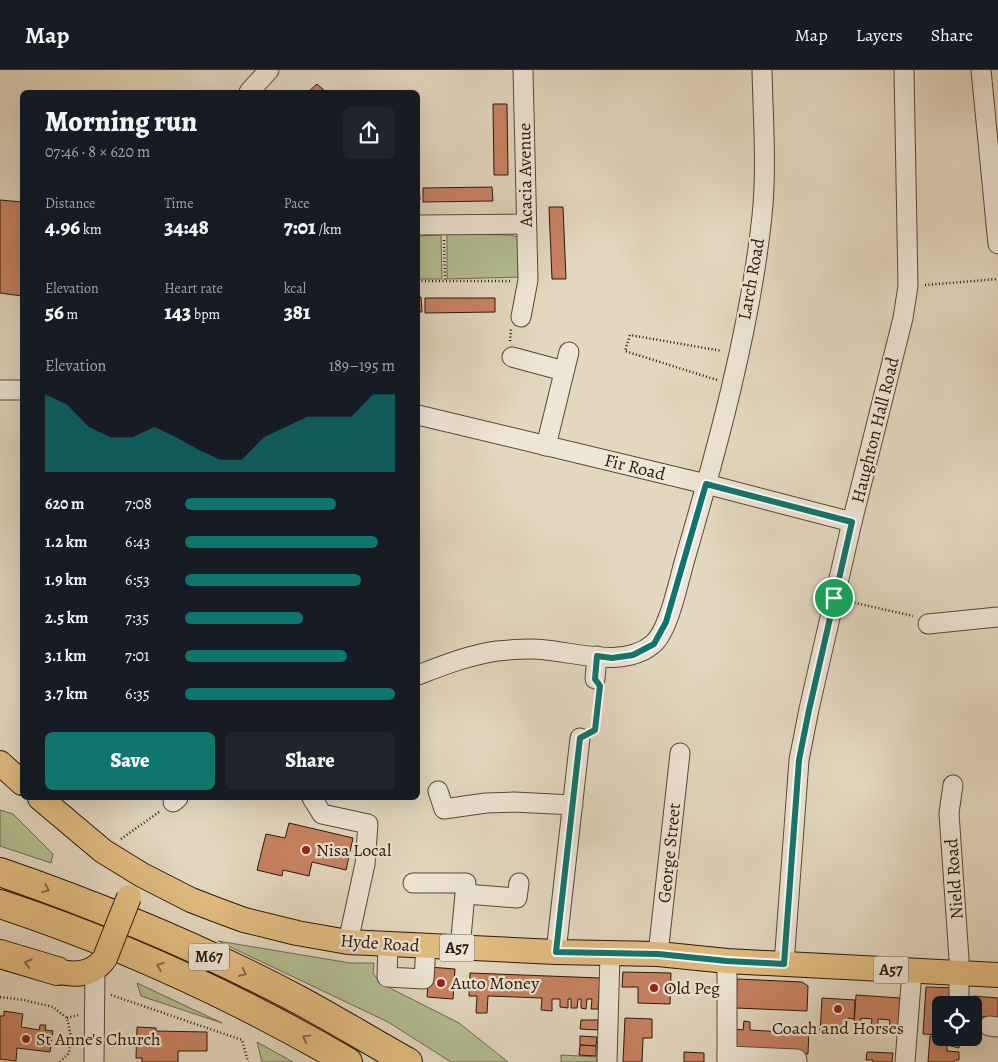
<!DOCTYPE html>
<meta charset="utf-8">
<style>
:root{--surface:#171b24;--page:#20242c;--text:#f1f3f6;--muted:#9ea1a6;--line:#363941;--accent:#0f766e}
body{margin:0;font-family:Alegreya,serif;background:var(--page);color:var(--text);height:100vh;display:flex;flex-direction:column;font-size:19px;white-space:nowrap}
*{box-sizing:border-box;margin:0}
p{font-size:16px;color:var(--muted)}
.icon{flex:none;width:28px;height:28px;fill:none;stroke:currentColor;stroke-width:2;stroke-linecap:round;stroke-linejoin:round}
.map{position:relative;flex:1;overflow:hidden}
.sheet{position:absolute;left:20px;top:20px;width:400px;height:710px;display:flex;flex-direction:column;background:var(--surface);border-radius:8px;box-shadow:0 5px 20px #0002}
.sheet>*{flex:none}
.fabs{position:absolute;left:932px;top:926px;display:grid;gap:10px}
.fabs a{display:grid;place-items:center;width:50px;height:50px;border-radius:8px;background:var(--surface);box-shadow:0 5px 20px #0002;font-size:25px}
.pin{position:absolute;display:grid;place-items:center;width:42px;height:42px;color:#fff;margin:-21px;border:2px solid #fff;border-radius:50%;box-shadow:0 1px 5px #0007}
.round{display:grid;place-items:center;flex:none;width:52px;height:52px;border-radius:8px;background:var(--page)}
.summary{display:flex;align-items:center;justify-content:space-between;height:85px;padding:0 25px}
h1{font-size:28px;font-weight:800;line-height:38px}
.stats{display:grid;grid-template-columns:repeat(3,1fr);gap:8px;height:85px;padding:5px 25px}
.stats div{display:grid;align-content:center}
.stats b{font-size:21px;font-weight:800}
.stats small{font-size:14px;font-weight:400}
.stats p{font-size:14px}
.chart{height:140px;padding:10px 25px}
.chart p{display:flex;justify-content:space-between}
.chart svg{width:100%;height:90px;margin-top:5px;fill:var(--accent);opacity:.7}
.button{display:flex;gap:10px;margin-top:auto;padding:10px 25px}
.button a{flex:1;height:58px;border-radius:8px;background:var(--accent);color:#fff;font-size:20px;font-weight:800;line-height:58px;text-align:center}
.button a+a{background:var(--page);color:var(--text)}
ul{padding:0 25px;list-style:none;font-size:16px}
li{display:grid;grid-template-columns:80px 60px 1fr;align-items:center;height:38px}
li i{height:12px;border-radius:6px;background:var(--accent)}
header{display:flex;align-items:center;gap:30px;box-sizing:border-box;height:70px;padding:0 25px;background:var(--surface);border-bottom:1px solid var(--line)}
header strong{font-size:24px}
nav{display:flex;gap:28px;margin-inline-start:auto;font-size:18px}
.map>svg:first-child{display:block}
</style>
<header>
<strong>Map</strong>
<nav><a>Map</a><a>Layers</a><a>Share</a></nav>
</header>
<div class="map">
<svg width="998" height="992" viewBox="0 0 998 992">
<rect width="100%" height="100%" fill="#e3d7bf"/>
<filter id="stains"><feTurbulence type="fractalNoise" baseFrequency=".004" numOctaves="4"/><feColorMatrix values="0 0 0 0 .2 0 0 0 0 .09 0 0 0 0 .02 0 0 0 .5 -.17"/></filter>
<radialGradient id="worn" r=".72"><stop offset=".6" stop-color="#630" stop-opacity="0"/><stop offset="1" stop-color="#630" stop-opacity=".3"/></radialGradient>
<!-- green -->
<g fill="#b3be92" stroke="#6e6a4c">
<polygon points="447,164 510,165 517,167 520,174 522,207 447,209"/>
<polygon points="441,165 442,209 418,209 418,166"/>
<polygon points="0,740 13,744 53,784 51,793 0,776"/>
<polygon points="218,871 350,893 374,893 373,903 380,913 459,953 508,992 451,992 388,952"/>
<polygon points="137,913 222,953 141,926"/>
<polygon points="257,972 293,992 262,992"/>
<polygon points="561,985 597,987 597,992 561,992"/>
</g>
<!-- building -->
<g fill="#c88262" stroke="#2a1707">
<polygon points="317,14 326,22 308,22"/>
<polygon points="493,34 507,34 508,105 494,105"/>
<polygon points="418,114 419,114 420,130 418,130"/>
<polygon points="492,117 493,131 423,132 423,118"/>
<polygon points="0,130 22,132 21,156 22,156 22,226 0,223"/>
<polygon points="549,137 563,137 566,209 552,209"/>
<polygon points="418,227 421,227 422,242 418,242"/>
<polygon points="425,228 495,228 495,242 425,243"/>
<polygon points="289,753 353,768 346,800 312,792 309,806 283,800 282,806 257,800 266,764 285,768"/>
<polygon points="429,897 455,899 453,929 427,927"/>
<polygon points="623,902 671,903 670,934 638,933 638,917 622,917"/>
<polygon points="470,903 600,908 598,939 591,939 592,929 587,929 586,939 581,938 581,929 578,929 577,938 571,938 571,929 568,929 568,938 560,937 560,929 552,929 552,941 541,940 542,928 488,926 487,943 476,943 477,926 469,926"/>
<polygon points="737,909 802,912 808,916 807,941 736,938"/>
<polygon points="926,917 956,918 955,935 941,935 941,965 923,964"/>
<polygon points="856,925 900,928 898,960 889,960 890,950 878,949 878,958 871,958 872,949 861,948 860,957 854,956"/>
<polygon points="973,926 998,928 998,948 974,946"/>
<polygon points="822,928 855,930 854,949 848,948 847,957 832,956 831,963 820,963"/>
<polygon points="4,941 23,944 21,957 39,960 40,955 46,955 45,960 53,961 50,982 17,978 16,991 0,989 0,946 4,946"/>
<polygon points="625,948 652,949 652,968 643,968 642,992 623,992"/>
<polygon points="581,950 598,950 598,960 580,959"/>
<polygon points="744,951 750,952 750,960 800,963 801,956 809,957 808,984 734,981 735,959 743,960"/>
<polygon points="137,957 156,958 156,961 207,962 207,981 178,981 178,992 142,992 142,988 136,988"/>
<polygon points="580,966 597,967 596,976 580,975"/>
<polygon points="930,966 960,968 959,978 947,975 947,981 959,982 959,990 955,990 954,992 928,992"/>
<polygon points="580,975 596,976 596,986 579,985"/>
<polygon points="684,982 704,983 704,992 684,992"/>
<polygon points="867,982 893,983 892,992 873,992 873,990 866,990"/>
</g>
<g fill="none" stroke-linecap="round" stroke-linejoin="round">
<defs>
<g id="minor">
<polyline points="981,0 998,174"/>
<polyline points="249,22 269,0"/>
<polyline points="418,155 526,154"/>
<polyline points="521,247 528,210 523,0"/>
<polyline points="512,287 564,301"/>
<polyline points="0,320 22,320"/>
<polyline points="418,345 706,414 852,452"/>
<polyline points="546,376 569,282"/>
<polyline points="928,554 998,547"/>
<path d="M418,605c26,-10 51,-20 79,-24 11,-1 23,-2 34,-2 37,0 90,22 122,-5 16,-13 26,-65 32,-85 32,-110 65,-229 77,-343 5,-48 1,-98 0,-146"/>
<polyline points="595,609 597,586"/>
<polyline points="953,715 949,743 959,889 959,935"/>
<polyline points="438,721 444,739 486,733 514,732 573,735"/>
<polyline points="312,728 322,744 368,754 365,794 348,872"/>
<polyline points="173,732 178,728"/>
<polyline points="413,813 466,813 460,878"/>
<polyline points="466,824 517,828 519,813"/>
<polyline points="388,874 387,907 424,909 426,876"/>
<polyline points="556,882 580,668"/>
<polyline points="658,884 680,683"/>
<polyline points="784,894 799,690 809,639 852,452 903,248 908,216 904,0"/>
<polyline points="989,956 998,957"/>
<polyline points="727,986 797,989"/>
<polyline points="94,992 95,898"/>
<polyline points="607,992 610,884"/>
<polyline points="727,992 727,891"/>
<polyline points="905,992 912,901"/>
</g>
<g id="major">
<polyline points="0,693 22,713"/>
<polyline points="40,728 103,781 142,805 191,830 217,840 244,850 297,863 348,872 556,882 658,884 727,891 998,905"/>
<path d="M57,901c18,5 36,4 48,-13"/>
</g>
<g id="highway">
<path d="M0,802c101,35 205,78 299,128 37,20 73,42 109,62"/>
<path d="M0,834c121,40 238,94 348,158"/>
<polyline points="0,884 57,901"/>
</g>
</defs>
<!-- minor casing -->
<use href="#minor" stroke="#584735" stroke-width="21"/>
<!-- major casing -->
<use href="#major" stroke="#2a1707" stroke-width="26"/>
<!-- highway casing -->
<use href="#highway" stroke="#2a1707" stroke-width="30"/>
<!-- path -->
<g stroke="#2a1707" stroke-width="2.5" stroke-dasharray="1 2.5" stroke-linecap="butt">
<polyline points="444,170 445,211"/>
<polyline points="418,211 511,211"/>
<polyline points="925,215 998,209"/>
<polyline points="510,271 511,259"/>
<polyline points="717,310 625,281 630,265 722,281"/>
<polyline points="851,532 913,546"/>
<polyline points="595,661 599,624"/>
<polyline points="121,769 159,742"/>
<polyline points="111,925 242,970 248,992"/>
<polyline points="0,927 24,930 53,937 67,948 71,967 69,983 60,992"/>
<polyline points="67,948 78,945"/>
</g>
<!-- minor -->
<use href="#minor" stroke="#ede5d5" stroke-width="19"/>
<!-- major -->
<use href="#major" stroke="#e2bc80" stroke-width="24"/>
<!-- highway -->
<use href="#highway" stroke="#e2bc80" stroke-width="28"/>
<defs>
<polyline id="major-bridge" points="105,888 129,827"/>
</defs>
<!-- major-bridge casing -->
<use href="#major-bridge" stroke="#2a1707" stroke-width="26" stroke-linecap="butt"/>
<!-- major-bridge -->
<use href="#major-bridge" stroke="#e2bc80" stroke-width="24"/>
</g>
<!-- one-way arrows -->
<defs><path id="oneway-chevron" d="M-2-3.5L2.5 0L-2 3.5" fill="none" stroke-width="1.6" stroke-linecap="round" stroke-linejoin="round" transform="scale(1.25)"/></defs>
<g stroke="#866a44">
<use href="#oneway-chevron" transform="translate(46 819) rotate(22)"/>
<use href="#oneway-chevron" transform="translate(28 893) rotate(-163)"/>
<use href="#oneway-chevron" transform="translate(160 896) rotate(-158)"/>
<use href="#oneway-chevron" transform="translate(243 903) rotate(26)"/>
<use href="#oneway-chevron" transform="translate(306 968) rotate(-151)"/>
</g>
<g fill="none" stroke-linecap="round" stroke-linejoin="round">
<defs>
<polygon id="route" points="706,414 852,452 809,640 799,690 784,894 727,891 658,884 556,882 580,668 595,660 600,616 595,609 597,586 612,588 633,585 654,574 666,552"/>
</defs>
<!-- route casing -->
<use href="#route" stroke="#fff" stroke-width="10"/>
<!-- route -->
<use href="#route" stroke="#0f766e" stroke-width="6"/>
</g>
<!-- markers -->
<g fill="#8f2418" stroke="#ede5d5" stroke-width="2">
<circle cx="306" cy="780" r="5"/>
<circle cx="441" cy="913" r="5"/>
<circle cx="654" cy="918" r="5"/>
<circle cx="838" cy="939" r="5"/>
<circle cx="26" cy="969" r="5"/>
</g>
<g text-anchor="middle" dominant-baseline="central" stroke-width="4.5" stroke-linejoin="round" paint-order="stroke">
<!-- shield labels -->
<g fill="#ede5d5" stroke="#645545" stroke-width="1">
<rect x="439.5" y="864.5" width="35" height="27" rx="4"/>
<rect x="189" y="873.5" width="40" height="27" rx="4"/>
<rect x="873.5" y="886.5" width="35" height="27" rx="4"/>
</g>
<g font-size="16" font-weight="bold" fill="#2a1707">
<text x="457" y="878">A57</text>
<text x="209" y="887">M67</text>
<text x="891" y="900">A57</text>
</g>
<!-- street labels -->
<g font-size="18" fill="#2a1707" stroke="#ede5d5">
<text transform="translate(525 105) rotate(-91)">Acacia Avenue</text>
<text transform="translate(751 209) rotate(-80)">Larch Road</text>
<text transform="translate(875 360) rotate(-76)">Haughton Hall Road</text>
<text transform="translate(635 397) rotate(14)">Fir Road</text>
<text transform="translate(669 783) rotate(-84)">George Street</text>
<text transform="translate(954 809) rotate(-94)">Nield Road</text>
<text transform="translate(380 873) rotate(4)">Hyde Road</text>
</g>
<!-- poi labels -->
<g font-size="18" fill="#2a1707" stroke="#ede5d5" text-anchor="start">
<text x="316" y="780">Nisa Local</text>
<text x="451" y="913">Auto Money</text>
<text x="664" y="918">Old Peg</text>
<text x="838" y="958" text-anchor="middle">Coach and Horses</text>
<text x="36" y="969">St Anne's Church</text>
</g>
</g>
<rect width="100%" height="100%" filter="url(#stains)"/>
<rect width="100%" height="100%" fill="url(#worn)"/>
</svg>
<div class="fabs">
<a><svg class="icon" aria-label="locate" viewBox="0 0 24 24"><circle cx="12" cy="12" r="6"/><path d="M12 2v4M12 18v4M2 12h4M18 12h4"/></svg></a>
</div>
<div class="pin" style="left:834px;top:528px;background:#1e9e55"><svg class="icon" aria-label="arrive" viewBox="0 0 24 24"><path d="M6 21V4h12l-3 4 3 4H6"/></svg></div>
<section class="sheet">
<div class="summary"><div><h1>Morning run</h1><p>07:46 · 8 × 620 m</p></div><a class="round"><svg class="icon" aria-label="share" viewBox="0 0 24 24"><path d="M12 15V3M7 8l5-5 5 5M5 13v7h14v-7"/></svg></a></div>
<div class="stats">
<div><p>Distance</p><b>4.96<small> km</small></b></div>
<div><p>Time</p><b>34:48</b></div>
<div><p>Pace</p><b>7:01<small> /km</small></b></div>
</div>
<div class="stats">
<div><p>Elevation</p><b>56<small> m</small></b></div>
<div><p>Heart rate</p><b>143<small> bpm</small></b></div>
<div><p>kcal</p><b>381</b></div>
</div>
<div class="chart"><p><span>Elevation</span>189–195 m</p>
<svg viewBox="0 0 160 44" preserveAspectRatio="none"><path d="M0 44V6L10 11L20 22L30 27L40 27L50 22L60 27L70 33L80 38L90 38L100 27L110 22L120 17L130 17L140 17L150 6L160 6V44z"/></svg>
</div>
<ul>
<li><b>620 m</b>7:08<i style="width:72%"></i></li>
<li><b>1.2 km</b>6:43<i style="width:92%"></i></li>
<li><b>1.9 km</b>6:53<i style="width:84%"></i></li>
<li><b>2.5 km</b>7:35<i style="width:56%"></i></li>
<li><b>3.1 km</b>7:01<i style="width:77%"></i></li>
<li><b>3.7 km</b>6:35<i style="width:100%"></i></li>
</ul>
<div class="button"><a>Save</a><a>Share</a></div>
</section>
</div>
